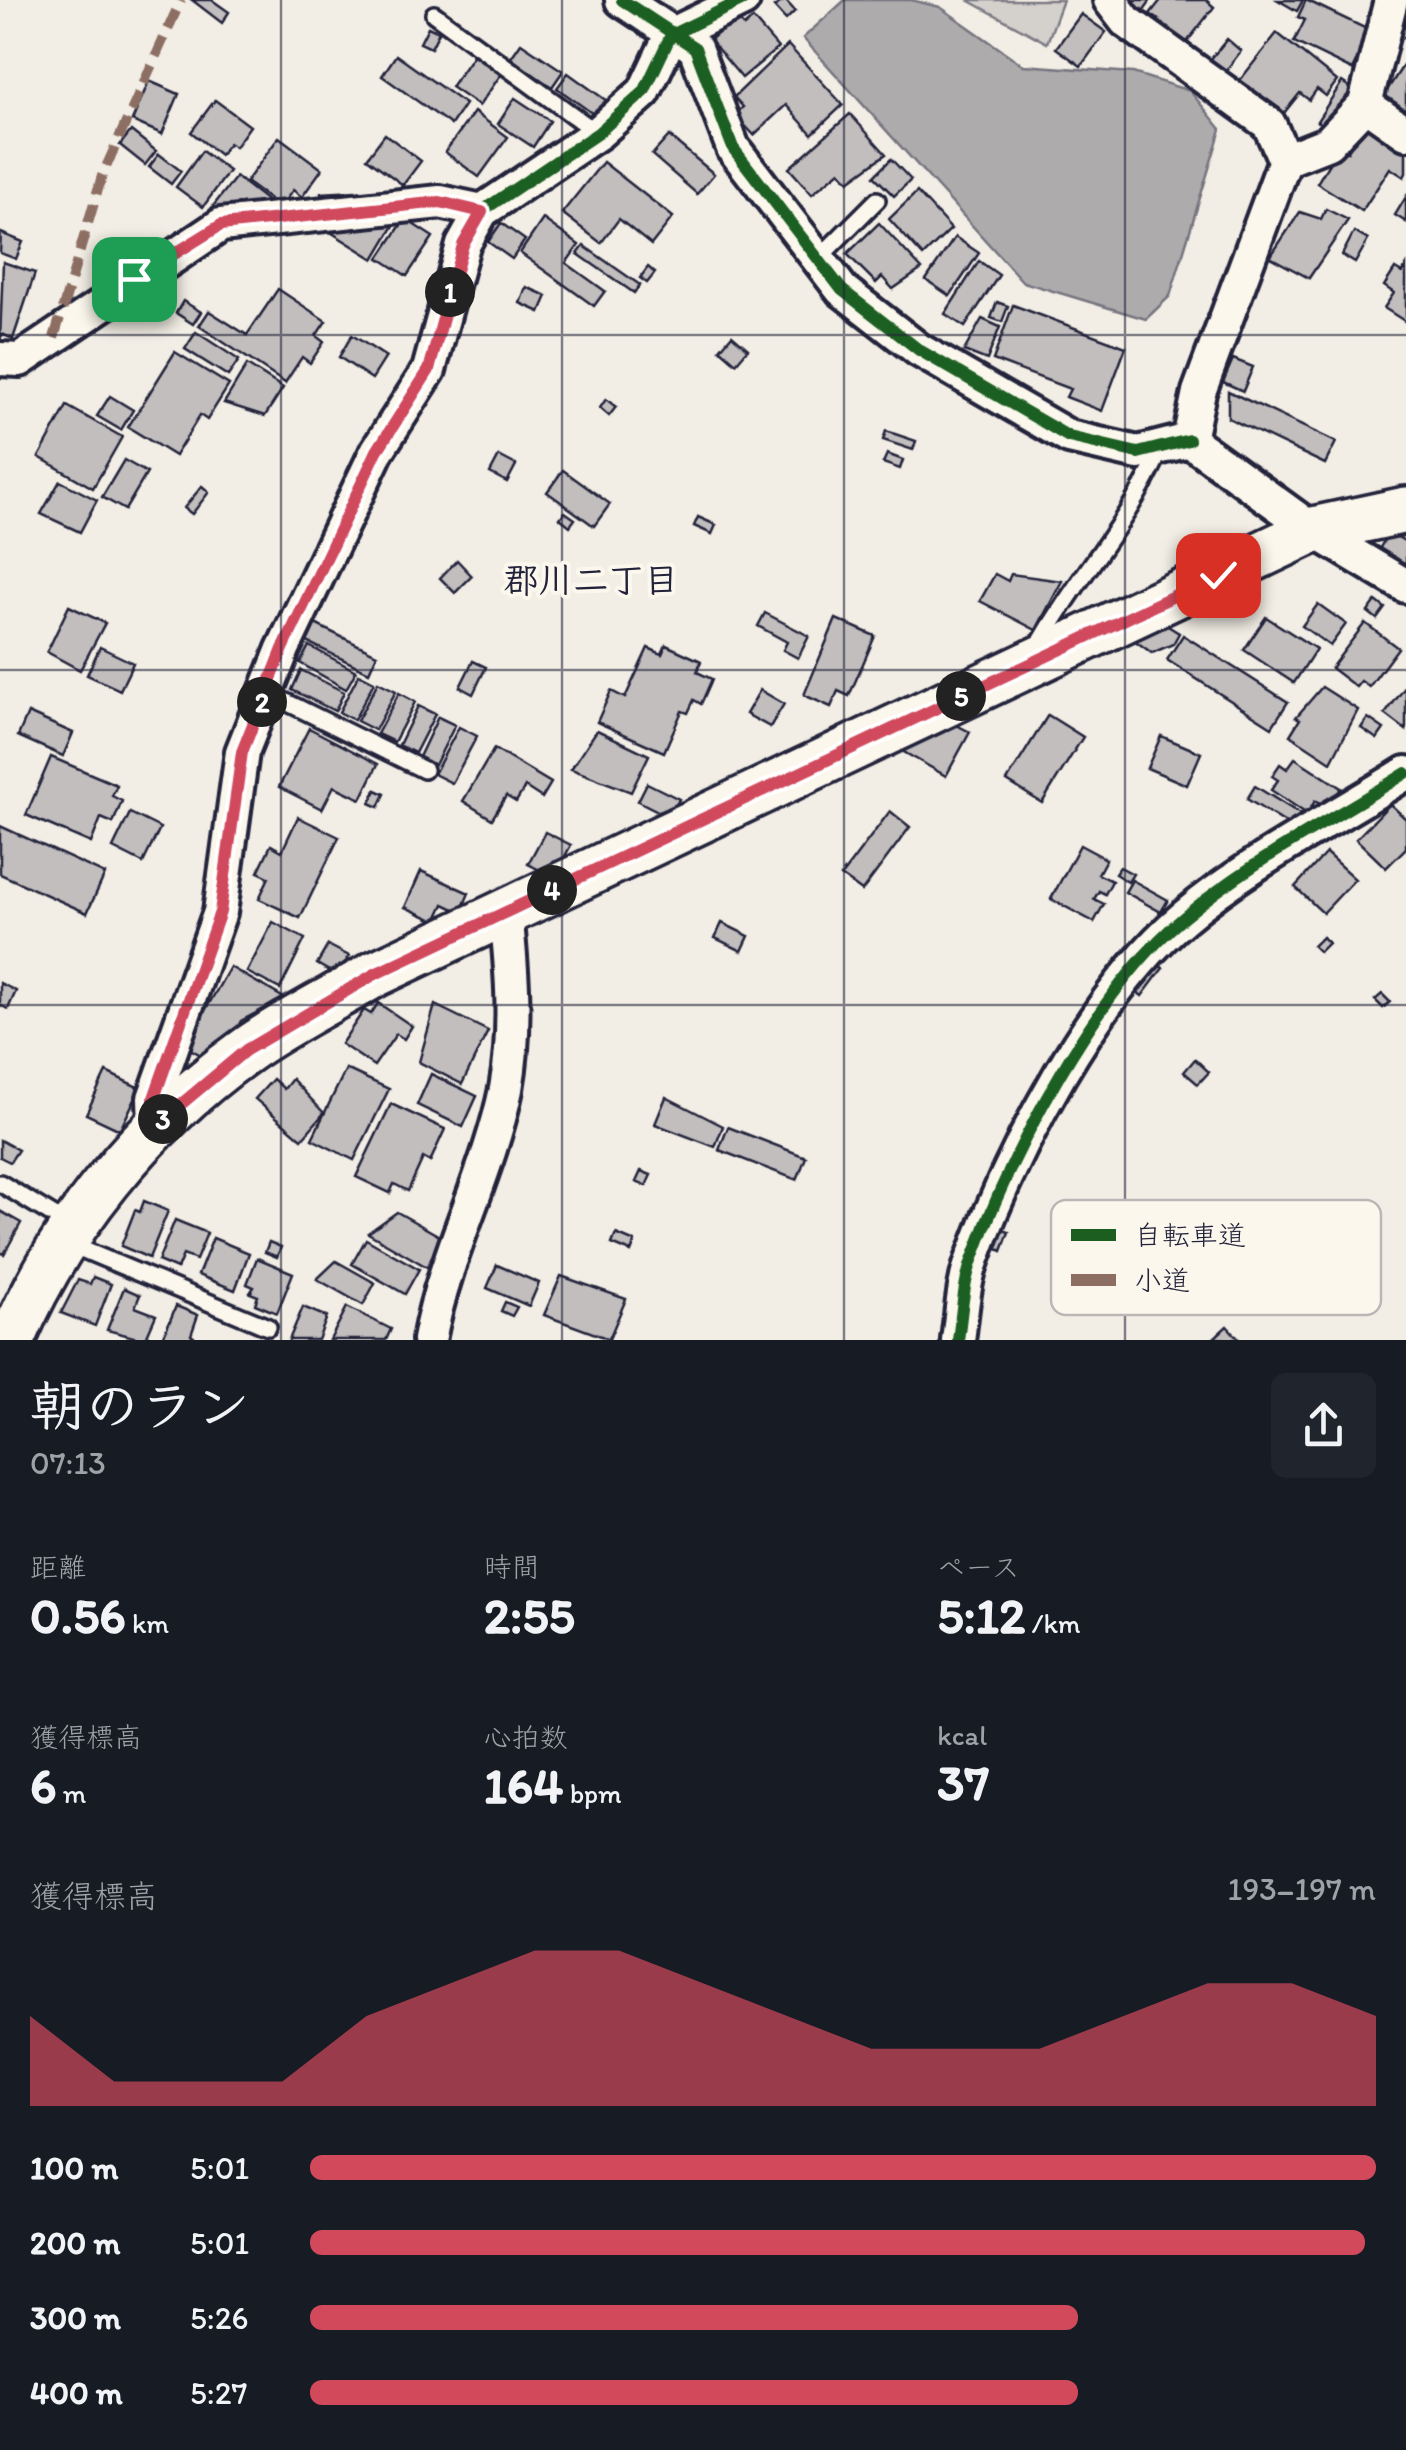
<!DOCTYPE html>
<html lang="ja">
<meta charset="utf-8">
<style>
:root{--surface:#171b24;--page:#20242c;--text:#f1f3f6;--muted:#9ea1a6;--accent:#d1495b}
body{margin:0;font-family:Itim,"Klee One",sans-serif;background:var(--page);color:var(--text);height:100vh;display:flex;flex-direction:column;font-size:38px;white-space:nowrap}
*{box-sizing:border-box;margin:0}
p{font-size:32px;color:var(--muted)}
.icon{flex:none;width:55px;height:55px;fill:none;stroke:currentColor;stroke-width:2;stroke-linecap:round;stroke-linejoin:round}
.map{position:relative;height:1340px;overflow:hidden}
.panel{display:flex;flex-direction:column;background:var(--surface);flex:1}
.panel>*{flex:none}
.pin{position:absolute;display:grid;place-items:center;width:85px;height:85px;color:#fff;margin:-42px;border-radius:20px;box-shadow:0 5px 15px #0006}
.km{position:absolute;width:50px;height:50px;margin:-25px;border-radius:50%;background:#222;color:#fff;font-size:28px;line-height:50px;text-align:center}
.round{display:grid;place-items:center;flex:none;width:105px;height:105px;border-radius:15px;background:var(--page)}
.headline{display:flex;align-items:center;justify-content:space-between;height:170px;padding:0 30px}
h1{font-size:55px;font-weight:700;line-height:75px}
.stats{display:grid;grid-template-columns:repeat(3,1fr);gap:15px;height:170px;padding:10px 30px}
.stats div{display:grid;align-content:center}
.stats b{font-size:50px;font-weight:700}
.stats small{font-size:28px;font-weight:400}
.stats p{font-size:28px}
.chart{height:280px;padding:20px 30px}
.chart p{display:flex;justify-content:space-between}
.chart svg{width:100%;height:180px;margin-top:10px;fill:var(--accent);opacity:.7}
ul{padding:0 30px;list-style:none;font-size:32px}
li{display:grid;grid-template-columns:160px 120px 1fr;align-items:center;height:75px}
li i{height:25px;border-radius:12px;background:var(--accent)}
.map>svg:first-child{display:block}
</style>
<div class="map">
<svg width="1406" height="1340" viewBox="0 0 1406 1340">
<rect width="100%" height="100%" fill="#f2eee5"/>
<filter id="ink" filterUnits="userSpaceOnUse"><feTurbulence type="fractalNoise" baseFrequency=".01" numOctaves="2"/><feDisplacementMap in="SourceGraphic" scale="20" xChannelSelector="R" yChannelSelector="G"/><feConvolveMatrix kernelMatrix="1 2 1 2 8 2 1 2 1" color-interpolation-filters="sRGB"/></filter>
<g filter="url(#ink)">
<!-- green -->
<polygon fill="#d4d1cc" stroke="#7b7a84" stroke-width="2.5" points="968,0 1063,0 1047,43"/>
<!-- water -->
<polygon fill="#aeabad" stroke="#76747f" stroke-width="2.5" points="845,0 911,0 940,7 1023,65 1133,73 1190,91 1221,129 1170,296 1146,319 1023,282 803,38"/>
<!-- building -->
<g fill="#c2bebe" stroke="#22223b" stroke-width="2.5">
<polygon points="192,0 212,0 229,12 222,23"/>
<polygon points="785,0 795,11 786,20 774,7"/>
<polygon points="1119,0 1151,0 1139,17"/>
<polygon points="1161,0 1206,0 1214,7 1184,46 1156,25 1159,20 1150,14"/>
<polygon points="1278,0 1303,0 1297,11"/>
<polygon points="1306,0 1371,31 1352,70 1294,42 1305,20 1298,17"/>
<polygon points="1406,0 1406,38 1393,35"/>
<polygon points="1081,14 1106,32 1081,66 1056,48"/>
<polygon points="753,19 778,48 742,78 710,40 729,24 739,21 744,27"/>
<polygon points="428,27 439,32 431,48 420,43"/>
<polygon points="1277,33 1337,81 1326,96 1317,89 1309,100 1300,93 1280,118 1237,84"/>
<polygon points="1227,39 1241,51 1221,77 1206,65"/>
<polygon points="521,43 563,71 552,87 510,59"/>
<polygon points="788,45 843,105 812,134 786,105 754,135 735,115 743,107 734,97"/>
<polygon points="474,54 502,73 479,106 451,87"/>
<polygon points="396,55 465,104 451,125 382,76"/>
<polygon points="1406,61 1406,114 1382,98"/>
<polygon points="568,73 607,101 596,116 557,88"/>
<polygon points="149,81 179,94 162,134 132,121"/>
<polygon points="1342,82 1357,92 1328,128 1317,121"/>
<polygon points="515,98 550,121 533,147 498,124"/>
<polygon points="215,100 250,126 235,147 229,143 220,155 191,132"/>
<polygon points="474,112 508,137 479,177 445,152"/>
<polygon points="850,114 886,154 849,181 840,171 812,194 789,168"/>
<polygon points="1369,116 1406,139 1406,173 1404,177 1390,168 1362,211 1317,183 1339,147 1347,152"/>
<polygon points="131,131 156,151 145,165 120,145"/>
<polygon points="385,134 421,161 403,185 367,158"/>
<polygon points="669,136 714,174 697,194 652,155"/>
<polygon points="279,137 322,169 302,197 293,190 280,207 246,182"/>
<polygon points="202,151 229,171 203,207 176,187"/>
<polygon points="159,154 181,171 171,184 149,167"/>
<polygon points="891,159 911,180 894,196 874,176"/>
<polygon points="603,162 673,217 651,245 619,219 601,243 562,213"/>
<polygon points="236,177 271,204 222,220 210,210"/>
<polygon points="355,191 356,207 323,209 321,193"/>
<polygon points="917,192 951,229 923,256 889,219"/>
<polygon points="1406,197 1406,222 1395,215"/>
<polygon points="1326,209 1348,220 1309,278 1270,257 1300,212 1321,219"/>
<polygon points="379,214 395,224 374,259 329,231 335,219"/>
<polygon points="405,219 433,237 407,276 379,258"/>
<polygon points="543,219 579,245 566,263 605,291 594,306 520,253"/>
<polygon points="501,223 525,240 512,259 488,242"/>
<polygon points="879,223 922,269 893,289 882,277 876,283 847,254"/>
<polygon points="1354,232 1368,240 1355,263 1342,255"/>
<polygon points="1,233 23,242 16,259 0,253"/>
<polygon points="955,237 979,253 950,296 926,280"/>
<polygon points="584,246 640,285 634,293 578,254"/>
<polygon points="979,261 999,275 965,327 945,314"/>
<polygon points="3,262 35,273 13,339 2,334 0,340"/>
<polygon points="1406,266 1406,322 1384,308 1394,293 1384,286 1395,269 1402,273"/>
<polygon points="648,267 655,273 647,283 640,278"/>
<polygon points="526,287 547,296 540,312 520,303"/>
<polygon points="278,289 326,321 316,336 324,342 310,363 302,357 285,383 199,326 209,311 247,335"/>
<polygon points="183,301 201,312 193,324 176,313"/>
<polygon points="997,302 1008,306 1002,322 991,318"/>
<polygon points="1013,305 1126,347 1102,411 1066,397 1070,389 993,360"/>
<polygon points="982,319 1000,327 987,360 964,351"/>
<polygon points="196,332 239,360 228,376 185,349"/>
<polygon points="352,335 386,357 372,379 339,357"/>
<polygon points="732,335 748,349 736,363 720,349"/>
<polygon points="175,352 229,385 207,420 200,415 175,456 128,427"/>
<polygon points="1233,359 1253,367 1243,391 1223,382"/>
<polygon points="247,365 283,388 265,416 224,403"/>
<polygon points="1228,391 1336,442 1325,464 1228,418"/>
<polygon points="110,396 133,410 121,430 97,416"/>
<polygon points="606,399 616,407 609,416 600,408"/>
<polygon points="67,406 122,437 93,488 39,457"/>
<polygon points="886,431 916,441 913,450 883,440"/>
<polygon points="887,454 903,460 900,469 883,463"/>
<polygon points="499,456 516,465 507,482 490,473"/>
<polygon points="124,460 147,473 125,510 102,497"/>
<polygon points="563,470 610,504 594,526 547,492"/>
<polygon points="60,481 97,500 80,532 41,514"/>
<polygon points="202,486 209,492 192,514 184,508"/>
<polygon points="565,512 575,519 570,526 560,518"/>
<polygon points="698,517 716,525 712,534 694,526"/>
<polygon points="1389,532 1406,542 1406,570 1377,553"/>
<polygon points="457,560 472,576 455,593 440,578"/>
<polygon points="995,574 1008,581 1011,574 1062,581 1036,630 980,601"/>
<polygon points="1376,601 1385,608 1377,619 1368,612"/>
<polygon points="1318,604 1346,624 1330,646 1302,626"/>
<polygon points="69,606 105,623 80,670 47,652"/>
<polygon points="765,613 809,636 798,658 783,650 787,642 758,626"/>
<polygon points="1266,617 1316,649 1294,683 1244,650"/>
<polygon points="836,619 875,636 849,696 838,691 831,707 804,695"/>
<polygon points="1158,620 1179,633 1173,644 1152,653 1127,635"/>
<polygon points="1365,623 1398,648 1369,687 1361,681 1356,687 1331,668"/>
<polygon points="315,624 377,654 369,672 307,642"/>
<polygon points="1183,635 1288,702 1272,727 1167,660"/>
<polygon points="666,645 701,661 697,672 712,679 701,704 694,700 688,713 682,711 664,752 597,722 611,691 625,698 648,648 662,654"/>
<polygon points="309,646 356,671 346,689 300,663"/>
<polygon points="100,647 133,663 120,690 87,675"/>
<polygon points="473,661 486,667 473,694 460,687"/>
<polygon points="301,670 344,692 335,711 292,690"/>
<polygon points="359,674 374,682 354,720 339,712"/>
<polygon points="378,682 396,691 375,730 357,721"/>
<polygon points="1406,686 1406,730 1385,714"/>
<polygon points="1322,687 1358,710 1331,762 1290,735 1300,719 1296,717"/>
<polygon points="760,690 784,704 770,727 746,714"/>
<polygon points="399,693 415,702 394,742 377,734"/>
<polygon points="418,706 435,714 415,753 399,745"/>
<polygon points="28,713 73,733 63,756 18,736"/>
<polygon points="1048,715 1083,737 1042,803 1007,781"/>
<polygon points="438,717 455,725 435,765 419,757"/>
<polygon points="941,717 970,732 946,776 902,751 911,734"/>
<polygon points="1368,718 1384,729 1377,739 1361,728"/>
<polygon points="459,727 477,736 452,783 434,774"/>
<polygon points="309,728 378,764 361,799 334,786 322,809 279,787"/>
<polygon points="597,730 649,755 631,792 571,769"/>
<polygon points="1161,736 1201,753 1187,785 1147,768"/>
<polygon points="494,749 551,783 542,798 525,787 516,802 506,796 492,819 463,801"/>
<polygon points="51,757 117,785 112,796 122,801 113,823 101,818 91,843 26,815"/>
<polygon points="1295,758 1341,788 1328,809 1315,801 1307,814 1271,790 1278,780 1272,776 1280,764 1287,769"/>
<polygon points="647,783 679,799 670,817 638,801"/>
<polygon points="1255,786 1300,814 1292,827 1247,799"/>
<polygon points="376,790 385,794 379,807 370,803"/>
<polygon points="1390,804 1406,819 1406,848 1386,868 1356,839"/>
<polygon points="890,811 910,827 862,891 841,876"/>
<polygon points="130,813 160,828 143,863 113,848"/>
<polygon points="298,817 339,837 300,918 259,899 269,877 258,872 271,845 282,851"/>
<polygon points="0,826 105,874 87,913 0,874"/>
<polygon points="545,832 571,845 560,865 554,862 548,874 528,864"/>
<polygon points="1080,845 1106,859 1098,874 1112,881 1105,894 1099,891 1094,899 1104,904 1094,922 1051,899"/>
<polygon points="1326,853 1355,879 1323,913 1295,887"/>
<polygon points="1120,867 1133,874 1128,882 1115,874"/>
<polygon points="421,871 469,893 461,912 444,904 436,921 405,907"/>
<polygon points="1132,880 1168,900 1161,912 1125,892"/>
<polygon points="273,922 305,939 280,989 247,972"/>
<polygon points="722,923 749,936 742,951 715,938"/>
<polygon points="1322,937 1328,943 1319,952 1313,946"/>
<polygon points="328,945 349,956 338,976 317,964"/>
<polygon points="1149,958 1163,968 1142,996 1129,986"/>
<polygon points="230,967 284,998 241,1021 217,1064 185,1046"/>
<polygon points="0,983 16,991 8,1009 0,1005"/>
<polygon points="1382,994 1390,1002 1383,1008 1375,1000"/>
<polygon points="378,1003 412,1026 404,1039 396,1034 374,1066 341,1044 364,1010 371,1014"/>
<polygon points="435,1005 488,1031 462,1084 419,1062"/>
<polygon points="1195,1059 1209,1072 1198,1084 1184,1072"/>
<polygon points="346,1069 389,1089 354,1160 312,1139"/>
<polygon points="106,1072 140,1088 120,1130 86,1114"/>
<polygon points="431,1074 477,1096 463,1127 417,1105"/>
<polygon points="273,1079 284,1089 292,1079 324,1113 302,1139 255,1099"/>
<polygon points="666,1097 723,1126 715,1147 655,1124"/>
<polygon points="391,1104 445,1129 430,1162 423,1158 408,1191 394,1184 390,1193 356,1177"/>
<polygon points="728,1127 806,1157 797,1180 719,1150"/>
<polygon points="0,1140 18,1150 10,1162 0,1157"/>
<polygon points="641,1171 651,1175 646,1186 636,1182"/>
<polygon points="144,1201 168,1211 149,1258 121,1246 135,1210 140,1212"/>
<polygon points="0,1211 21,1223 4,1254 0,1252"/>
<polygon points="397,1212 443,1238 427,1267 368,1233"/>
<polygon points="175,1220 207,1233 196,1260 183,1255 177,1269 158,1261"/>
<polygon points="993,1226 1009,1232 1002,1251 995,1248 993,1254 983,1250"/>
<polygon points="616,1234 635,1242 631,1252 612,1244"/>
<polygon points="213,1238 249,1253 235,1290 198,1275"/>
<polygon points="366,1239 419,1269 405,1294 352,1264"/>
<polygon points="269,1242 281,1247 277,1257 265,1252"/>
<polygon points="257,1258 293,1273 277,1313 255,1304 258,1296 250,1293 254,1287 247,1284"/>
<polygon points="336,1261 375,1283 363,1305 317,1279"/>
<polygon points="497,1265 539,1283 529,1306 487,1288"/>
<polygon points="561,1276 626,1299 609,1339 544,1315"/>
<polygon points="93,1277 111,1284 95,1326 61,1313 78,1280 90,1284"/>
<polygon points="124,1288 140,1295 135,1307 156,1315 145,1340 107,1330"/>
<polygon points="505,1302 517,1307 512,1316 501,1311"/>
<polygon points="176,1306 198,1315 191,1335 198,1340 162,1340"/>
<polygon points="303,1307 327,1317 318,1340 289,1340"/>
<polygon points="347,1307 391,1329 386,1340 330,1340"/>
<polygon points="1227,1326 1240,1340 1214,1338"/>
</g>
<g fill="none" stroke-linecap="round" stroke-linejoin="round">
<defs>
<g id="lane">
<polyline points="434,14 597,133"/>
<polyline points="818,259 877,200"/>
<path d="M1038,647c37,-68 91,-124 122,-196"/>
<polyline points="266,692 424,770"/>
<polyline points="0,1183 69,1225"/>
<polyline points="67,1243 268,1327"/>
</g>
<g id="street">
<polyline points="622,0 695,48 733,148 842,290 919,350 1069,437 1138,453 1189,440"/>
<polyline points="1110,0 1126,21 1269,124 1285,160 1199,392 1189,440"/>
<polyline points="1365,104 1406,133"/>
<polyline points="1285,160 1328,143 1365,104 1391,0"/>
<polyline points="0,359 20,360 221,225 440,202 482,211"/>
<polyline points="1189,440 1313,530 1406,586"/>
<polyline points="155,1126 154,1098 220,912 242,752 283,649 377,451 429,370 463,245 482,211 598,133 644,92 671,35 743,0"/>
<path d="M429,1340c16,-87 60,-167 77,-251 11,-61 6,-117 0,-177"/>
<path d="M958,1340c4,-27 5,-57 15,-82 40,-109 121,-265 210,-340 67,-57 149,-98 223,-145"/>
</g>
<path id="secondary" d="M12,1340c49,-115 131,-215 232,-288 40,-29 87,-52 131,-78l938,-444 93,-20"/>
</defs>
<!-- lane casing -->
<use href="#lane" stroke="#22223b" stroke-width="22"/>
<!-- street casing -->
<use href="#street" stroke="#22223b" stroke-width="40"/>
<!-- secondary casing -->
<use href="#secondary" stroke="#22223b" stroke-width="52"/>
<!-- lane -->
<use href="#lane" stroke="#fbf7ec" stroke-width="15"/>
<!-- street -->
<use href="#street" stroke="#fbf7ec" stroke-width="32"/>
<!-- secondary -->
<use href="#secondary" stroke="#fbf7ec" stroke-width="45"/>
<!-- quiet -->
<polyline stroke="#8d6e63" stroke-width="10" stroke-dasharray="20 10" stroke-linecap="butt" points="54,338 102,176 181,0"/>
<defs>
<g id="cycleway">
<polyline points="622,0 695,48 733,148 842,290 919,350 1069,437 1138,453 1189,440"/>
<polyline points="155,1126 154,1098 220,912 242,752 283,649 377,451 429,370 463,245 482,211 598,133 644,92 671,35 743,0"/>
<path d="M958,1340c4,-27 5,-57 15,-82 40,-109 121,-265 210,-340 67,-57 149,-98 223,-145"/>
</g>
</defs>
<!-- cycleway casing -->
<use href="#cycleway" stroke="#fbf7ec" stroke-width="19"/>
<!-- cycleway -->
<use href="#cycleway" stroke="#1b5e20" stroke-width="12"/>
</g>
</g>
<g fill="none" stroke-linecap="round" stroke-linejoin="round" filter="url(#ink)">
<defs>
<polyline id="route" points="134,279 221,225 440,202 482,212 463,245 429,370 377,451 283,649 242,752 220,912 154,1098 155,1126 246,1050 375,974 1218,575"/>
</defs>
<!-- route casing -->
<use href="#route" stroke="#fff" stroke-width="20"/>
<!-- route -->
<use href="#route" stroke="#d1495b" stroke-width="12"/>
</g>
<!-- grid -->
<path fill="none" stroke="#22223b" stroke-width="2.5" stroke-opacity="0.55" d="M281,0v1340M562,0v1340M844,0v1340M1125,0v1340M0,335h1406M0,670h1406M0,1005h1406"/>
<g text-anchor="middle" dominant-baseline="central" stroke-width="8" stroke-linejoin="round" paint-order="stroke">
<!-- neighbourhood labels -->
<g font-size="35" font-weight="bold" fill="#22223b" stroke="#fbf7ec">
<text x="591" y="580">郡川二丁目</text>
</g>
</g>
<!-- legend -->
<rect x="1051" y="1200" width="330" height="115" rx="15" fill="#fbf7ec" stroke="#bab7b7" stroke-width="2.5"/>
<rect x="1071" y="1229" width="45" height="12" fill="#1b5e20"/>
<rect x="1071" y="1274" width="45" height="12" fill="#8d6e63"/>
<g font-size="28" fill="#22223b">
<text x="1134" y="1245">自転車道</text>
<text x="1134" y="1290">小道</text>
</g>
</svg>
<div class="pin" style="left:134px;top:279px;background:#1e9e55"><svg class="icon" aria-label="arrive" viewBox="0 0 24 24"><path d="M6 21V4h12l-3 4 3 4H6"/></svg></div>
<div class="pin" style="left:1218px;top:575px;background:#d93025"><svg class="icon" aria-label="check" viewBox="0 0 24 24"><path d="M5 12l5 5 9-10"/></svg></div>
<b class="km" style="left:450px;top:292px">1</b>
<b class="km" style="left:262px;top:702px">2</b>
<b class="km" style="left:163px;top:1119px">3</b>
<b class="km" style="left:552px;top:890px">4</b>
<b class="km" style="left:961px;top:696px">5</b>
</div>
<section class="panel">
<div class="headline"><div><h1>朝のラン</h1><p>07:13</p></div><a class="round"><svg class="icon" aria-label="share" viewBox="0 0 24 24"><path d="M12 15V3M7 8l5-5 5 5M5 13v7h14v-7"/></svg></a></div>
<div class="stats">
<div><p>距離</p><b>0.56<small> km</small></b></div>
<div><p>時間</p><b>2:55</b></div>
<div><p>ペース</p><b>5:12<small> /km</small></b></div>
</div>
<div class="stats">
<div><p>獲得標高</p><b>6<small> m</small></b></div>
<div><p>心拍数</p><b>164<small> bpm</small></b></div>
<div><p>kcal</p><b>37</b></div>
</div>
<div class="chart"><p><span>獲得標高</span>193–197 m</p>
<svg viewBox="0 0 160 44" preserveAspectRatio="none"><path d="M0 44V22L10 38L20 38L30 38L40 22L50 14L60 6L70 6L80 14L90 22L100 30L110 30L120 30L130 22L140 14L150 14L160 22V44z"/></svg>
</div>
<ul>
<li><b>100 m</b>5:01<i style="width:100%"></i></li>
<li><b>200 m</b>5:01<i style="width:99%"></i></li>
<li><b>300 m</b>5:26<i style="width:72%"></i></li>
<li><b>400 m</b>5:27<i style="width:72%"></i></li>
</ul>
</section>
